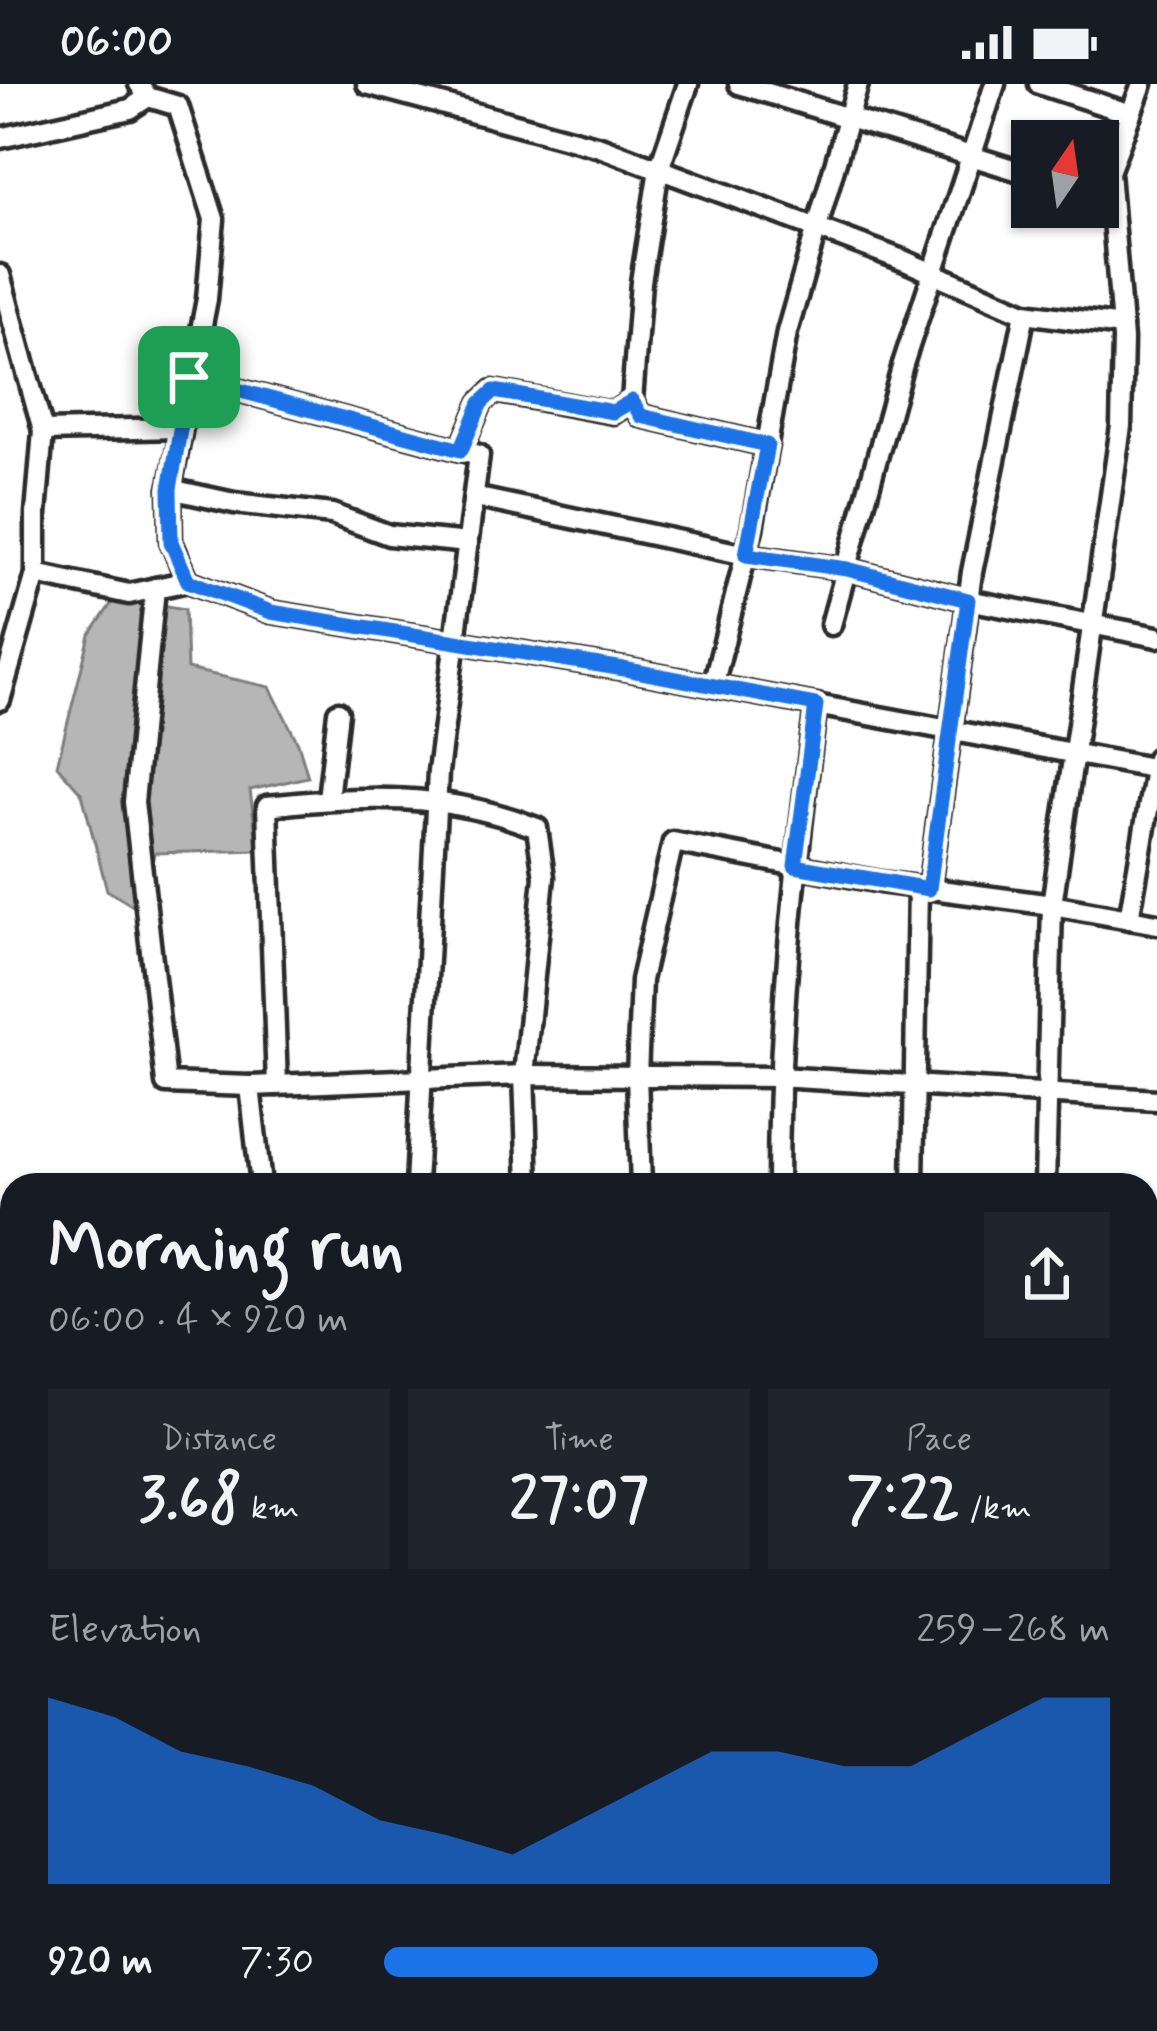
<!DOCTYPE html>
<meta charset="utf-8">
<style>
:root{--surface:#171b24;--page:#20242c;--text:#f1f3f6;--muted:#9ea1a6;--accent:#1a73e8}
body{margin:0;font-family:Mynerve,sans-serif;background:var(--page);color:var(--text);height:100vh;display:flex;flex-direction:column;font-size:45px;white-space:nowrap}
*{box-sizing:border-box;margin:0}
p{font-size:39px;color:var(--muted)}
.icon{flex:none;width:66px;height:66px;fill:none;stroke:currentColor;stroke-width:2;stroke-linecap:round;stroke-linejoin:round}
.map{position:relative;flex:1;overflow:hidden}
.details{position:absolute;left:0px;top:1089px;width:1158px;height:858px;display:flex;flex-direction:column;background:var(--surface);border-radius:36px 36px 0 0;box-shadow:0 3px 9px #0004}
.details>*{flex:none}
.needle{width:78px;rotate:13deg}
.buttons{position:absolute;left:1011px;top:36px;display:grid;gap:24px}
.buttons a{display:grid;place-items:center;width:108px;height:108px;border-radius:0px;background:var(--surface);box-shadow:0 3px 9px #0004;font-size:60px}
.pin{position:absolute;display:grid;place-items:center;width:102px;height:102px;color:#fff;margin:-51px;border-radius:24px;box-shadow:0 6px 18px #0006}
.round{display:grid;place-items:center;flex:none;width:126px;height:126px;border-radius:0px;background:var(--page)}
.summary{display:flex;align-items:center;justify-content:space-between;height:204px;padding:0 48px}
h1{font-size:66px;font-weight:700;line-height:90px}
.stats{display:grid;grid-template-columns:repeat(3,1fr);gap:18px;height:204px;padding:12px 48px}
.stats div{display:grid;align-content:center;border-radius:0px;background:var(--page);text-align:center}
.stats b{font-size:60px;font-weight:700}
.stats small{font-size:33px;font-weight:400}
.stats p{font-size:33px}
.chart{height:336px;padding:24px 48px}
.chart p{display:flex;justify-content:space-between}
.chart svg{width:100%;height:216px;margin-top:12px;fill:var(--accent);opacity:.7}
ul{padding:0 48px;list-style:none;font-size:39px}
li{display:grid;grid-template-columns:192px 144px 1fr;align-items:center;height:90px}
li i{height:30px;border-radius:15px;background:var(--accent)}
.status{display:flex;justify-content:space-between;align-items:center;height:84px;padding:0 60px;background:var(--surface);direction:ltr}
.status svg{height:33px;fill:currentColor}
.map>svg:first-child{display:block}
</style>
<div class="status"><b>06:00</b><svg viewBox="0 0 49 12"><path d="M0 12V9h3v3zM5 12V6h3v6zM10 12V3h3v9zM15 12V0h3v12zM26 1h20v11H26zM47 4h2v5h-2z"/></svg></div>
<div class="map">
<svg width="1157" height="1947" viewBox="0 0 1157 1947">
<rect width="100%" height="100%" fill="#fff"/>
<filter id="ink" filterUnits="userSpaceOnUse"><feTurbulence type="fractalNoise" baseFrequency=".00833" numOctaves="2"/><feDisplacementMap in="SourceGraphic" scale="24" xChannelSelector="R" yChannelSelector="G"/><feConvolveMatrix kernelMatrix="1 2 1 2 8 2 1 2 1" color-interpolation-filters="sRGB"/></filter>
<g filter="url(#ink)">
<!-- water -->
<polygon fill="#b6b6b6" stroke="#7e7e7e" stroke-width="3" points="116,513 185,525 187,585 270,603 298,659 308,693 250,706 258,766 155,769 143,828 107,806 82,710 57,681 90,551"/>
<g fill="none" stroke-linecap="round" stroke-linejoin="round">
<defs>
<g id="minor">
<polyline points="139,0 148,13 178,22 214,135 207,215 170,405 171,457 188,497 271,528 624,585 1157,685"/>
<polyline points="367,0 600,63 905,177 1025,229 1122,242"/>
<polyline points="688,0 659,85 641,198 632,317 641,332 767,361"/>
<polyline points="739,0 1032,91"/>
<polyline points="1039,0 1131,30"/>
<polyline points="0,54 130,25 148,13"/>
<polyline points="0,191 43,347 180,344"/>
<polyline points="189,293 479,371 438,688 416,1101"/>
<polyline points="461,366 481,319 493,307 613,329 632,317"/>
<polyline points="170,405 234,419 332,430 389,451 468,459"/>
<polyline points="474,413 746,471 847,485 968,516 1157,553"/>
<polyline points="36,490 129,510 188,497"/>
<polyline points="155,504 134,718 166,999 250,1002"/>
<polyline points="831,541 903,280 995,0"/>
<polyline points="713,602 752,445 787,248 858,0"/>
<polyline points="0,616 36,490 36,430 43,347"/>
<polyline points="328,715 338,628"/>
<polyline points="929,805 972,488 1025,229"/>
<polyline points="1129,835 1157,674"/>
<path d="M277,1001l-10,-279c94,-11 180,-14 270,22l7,49 -20,198 4,110"/>
<polyline points="261,1101 250,1002 524,991 778,993 1157,1016"/>
<polyline points="641,1101 637,992 641,896 673,758 880,798 1052,821 1157,840"/>
<path d="M778,1101c0,-161 17,-320 38,-480"/>
<polyline points="913,1101 918,803"/>
<polyline points="1045,1101 1052,821 1121,342 1123,255 1109,88 1142,0"/>
<polyline points="1146,1318 1157,1319"/>
<polyline points="0,1329 12,1329"/>
<polyline points="0,1689 12,1688"/>
<polyline points="0,1774 12,1773"/>
<polyline points="0,1870 12,1869"/>
<polyline points="50,1935 51,1947"/>
<polyline points="310,1935 311,1947"/>
<polyline points="408,1935 409,1947"/>
<polyline points="554,1935 555,1947"/>
<polyline points="1035,1935 1035,1947"/>
<polyline points="142,1947 142,1935"/>
<polyline points="898,1947 898,1935"/>
<polyline points="1148,1947 1157,1373"/>
</g>
</defs>
<!-- minor casing -->
<use href="#minor" stroke="#2b2b2b" stroke-width="27"/>
<!-- minor -->
<use href="#minor" stroke="#fff" stroke-width="18"/>
</g>
</g>
<g fill="none" stroke-linecap="round" stroke-linejoin="round" filter="url(#ink)">
<defs>
<polygon id="route" points="189,293 461,366 481,319 494,307 613,328 632,317 641,332 767,361 746,471 847,485 968,516 929,805 795,782 816,621 624,585 271,528 188,497 171,458 170,405"/>
</defs>
<!-- route casing -->
<use href="#route" stroke="#fff" stroke-width="24"/>
<!-- route -->
<use href="#route" stroke="#1a73e8" stroke-width="15"/>
</g>
</svg>
<div class="buttons">
<a><svg class="needle" viewBox="-14 -14 28 28"><path d="M0-13l5 13h-10z" fill="#e53935"/><path d="M0 13l5-13h-10z" fill="#9ea1a6"/></svg></a>
</div>
<div class="pin" style="left:189px;top:293px;background:#1e9e55"><svg class="icon" aria-label="arrive" viewBox="0 0 24 24"><path d="M6 21V4h12l-3 4 3 4H6"/></svg></div>
<section class="details">
<div class="summary"><div><h1>Morning run</h1><p>06:00 · 4 × 920 m</p></div><a class="round"><svg class="icon" aria-label="share" viewBox="0 0 24 24"><path d="M12 15V3M7 8l5-5 5 5M5 13v7h14v-7"/></svg></a></div>
<div class="stats">
<div><p>Distance</p><b>3.68<small> km</small></b></div>
<div><p>Time</p><b>27:07</b></div>
<div><p>Pace</p><b>7:22<small> /km</small></b></div>
</div>
<div class="chart"><p><span>Elevation</span>259–268 m</p>
<svg viewBox="0 0 160 44" preserveAspectRatio="none"><path d="M0 44V6L10 10L20 17L30 20L40 24L50 31L60 34L70 38L80 31L90 24L100 17L110 17L120 20L130 20L140 13L150 6L160 6V44z"/></svg>
</div>
<ul>
<li><b>920 m</b>7:30<i style="width:68%"></i></li>
</ul>
</section>
</div>
